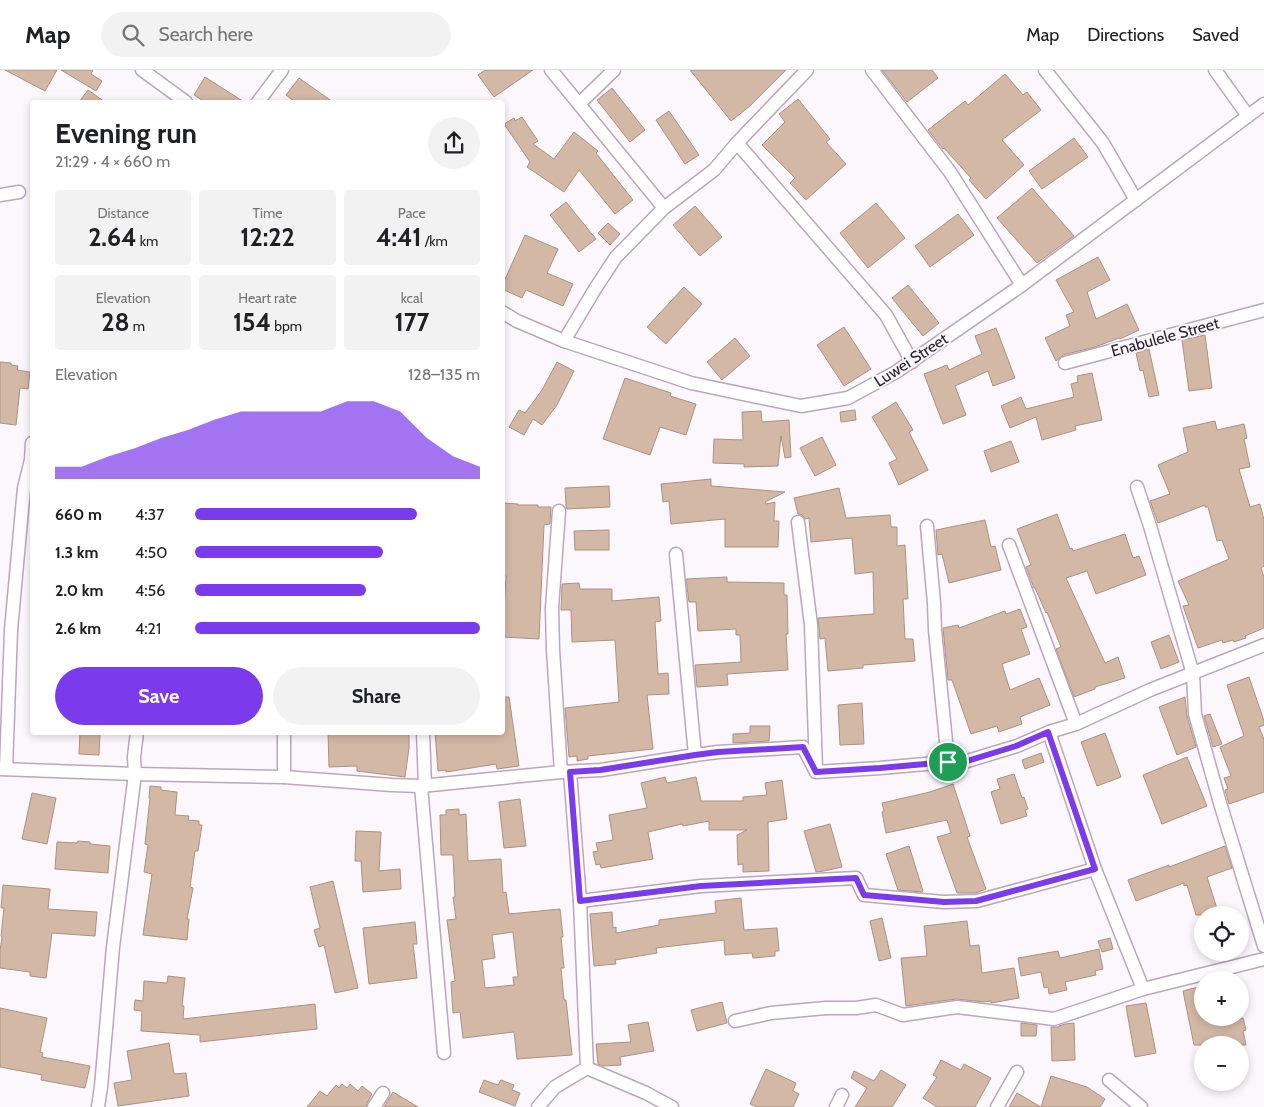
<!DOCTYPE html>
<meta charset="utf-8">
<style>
:root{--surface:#fff;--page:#f2f2f2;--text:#202124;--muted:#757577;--line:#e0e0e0;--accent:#7c3aed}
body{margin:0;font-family:Cabin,sans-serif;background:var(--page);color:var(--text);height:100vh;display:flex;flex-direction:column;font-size:19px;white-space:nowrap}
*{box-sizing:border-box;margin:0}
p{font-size:16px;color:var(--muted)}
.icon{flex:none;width:28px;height:28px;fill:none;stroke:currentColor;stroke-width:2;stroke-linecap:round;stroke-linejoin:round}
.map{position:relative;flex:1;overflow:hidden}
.details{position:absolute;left:30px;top:30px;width:475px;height:635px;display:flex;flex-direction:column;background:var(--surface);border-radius:5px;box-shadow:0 2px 8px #0003}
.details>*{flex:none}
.controls{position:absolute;left:1194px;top:836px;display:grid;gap:10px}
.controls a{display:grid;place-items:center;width:55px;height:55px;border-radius:50%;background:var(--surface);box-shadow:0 2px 8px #0003;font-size:25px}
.pin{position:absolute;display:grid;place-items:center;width:42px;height:42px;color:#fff;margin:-21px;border:2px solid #fff;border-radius:50%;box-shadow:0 1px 5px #0007}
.round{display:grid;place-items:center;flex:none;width:52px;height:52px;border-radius:26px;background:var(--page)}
.summary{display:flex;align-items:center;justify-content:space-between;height:85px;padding:0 25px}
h1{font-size:28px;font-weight:700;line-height:38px}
.stats{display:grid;grid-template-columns:repeat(3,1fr);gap:8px;height:85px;padding:5px 25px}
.stats div{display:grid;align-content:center;border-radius:5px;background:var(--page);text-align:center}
.stats b{font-size:25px;font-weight:700}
.stats small{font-size:14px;font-weight:400}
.stats p{font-size:14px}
.chart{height:140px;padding:10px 25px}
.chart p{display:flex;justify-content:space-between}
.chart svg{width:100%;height:90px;margin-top:5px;fill:var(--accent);opacity:.7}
.cta{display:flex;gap:10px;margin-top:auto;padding:10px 25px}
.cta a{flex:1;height:58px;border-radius:30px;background:var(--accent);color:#fff;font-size:20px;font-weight:700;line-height:58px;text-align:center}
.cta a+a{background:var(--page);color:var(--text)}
ul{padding:0 25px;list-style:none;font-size:16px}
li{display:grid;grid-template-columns:80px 60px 1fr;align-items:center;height:38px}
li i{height:12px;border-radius:6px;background:var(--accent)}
header{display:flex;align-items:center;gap:30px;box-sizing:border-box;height:70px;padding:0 25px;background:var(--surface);border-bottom:1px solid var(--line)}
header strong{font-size:24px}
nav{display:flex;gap:28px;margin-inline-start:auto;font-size:18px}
.search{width:350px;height:45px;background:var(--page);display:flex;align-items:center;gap:12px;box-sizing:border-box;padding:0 18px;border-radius:28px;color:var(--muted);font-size:19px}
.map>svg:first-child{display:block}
</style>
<header>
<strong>Map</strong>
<div class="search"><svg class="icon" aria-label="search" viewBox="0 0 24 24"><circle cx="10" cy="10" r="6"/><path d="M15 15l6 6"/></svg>Search here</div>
<nav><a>Map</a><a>Directions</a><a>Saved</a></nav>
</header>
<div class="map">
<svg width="1264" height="1037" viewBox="0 0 1264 1037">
<rect width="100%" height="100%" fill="#fcf7fc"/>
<!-- building -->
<g fill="#d4b8a6" stroke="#ac9180" fill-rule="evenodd">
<polygon points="5,0 57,0 45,21"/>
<polygon points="61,0 93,0 91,4 102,11 96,21"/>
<polygon points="485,0 533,0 494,27 478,5"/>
<polygon points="690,0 786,0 750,36 731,51"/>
<polygon points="882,0 932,0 938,8 907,32"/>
<polygon points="1005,4 1023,25 1027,22 1041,40 1002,70 1024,95 986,129 969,110 971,108 944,78 943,79 928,60 965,31 968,35"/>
<polygon points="205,7 244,32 205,32 194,25"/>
<polygon points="299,8 333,32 295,32 286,25"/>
<polygon points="612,18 645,60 630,72 597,30"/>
<polygon points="88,20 105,32 79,32"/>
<polygon points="798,29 830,69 826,72 846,94 806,130 790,113 795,108 762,75 785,52 779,44"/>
<polygon points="669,41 699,85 685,94 656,50"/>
<polygon points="522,47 538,71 533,74 554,89 574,62 598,81 596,83 633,130 615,144 579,100 564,122 527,97 530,92 504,54 514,48 515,51"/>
<polygon points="1074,68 1088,87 1042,119 1029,101"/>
<polygon points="1032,118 1074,166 1037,193 997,148"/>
<polygon points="566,132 596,169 579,182 550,145"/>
<polygon points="876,133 905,168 868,198 840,163"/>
<polygon points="695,136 722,167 700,186 673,155"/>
<polygon points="958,144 974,165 930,197 915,176"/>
<polygon points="608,153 620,164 610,175 598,163"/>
<polygon points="525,165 558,179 547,203 573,214 563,236 526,220 522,228 502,219 502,216"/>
<polygon points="1098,187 1110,210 1087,222 1096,249 1127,234 1139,260 1120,269 1119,268 1095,277 1063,285 1056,291 1045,268 1070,256 1066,245 1074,242 1056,210"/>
<polygon points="908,215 939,253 923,266 892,228"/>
<polygon points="684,217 702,234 666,274 647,257"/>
<polygon points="844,257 871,299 844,316 817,275"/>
<polygon points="996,258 1015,308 993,316 988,301 955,316 966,345 943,354 924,304 947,295 949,300 982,284 975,266"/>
<polygon points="1205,265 1212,318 1189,321 1182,270"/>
<polygon points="735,268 750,286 722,310 707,292"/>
<polygon points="1149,279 1159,325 1149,327 1143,300 1140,301 1136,283"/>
<polygon points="0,292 11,293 11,295 18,296 17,300 30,302 28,319 20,318 16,355 0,353"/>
<polygon points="557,292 574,301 557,335 542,355 533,349 524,365 509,357 519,340 525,343 542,320"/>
<polygon points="1092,303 1102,350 1075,356 1076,360 1042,370 1036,347 1010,358 1001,336 1021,327 1026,339 1074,327 1071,314 1078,312 1077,306"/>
<polygon points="625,308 671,323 670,326 696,334 686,365 660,357 650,385 603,369"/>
<polygon points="896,332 913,360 909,362 928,400 899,415 889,393 897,389 872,347"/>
<polygon points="855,340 856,350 841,352 840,342"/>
<polygon points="761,341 762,352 789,350 791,387 785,388 781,366 778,396 744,397 744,394 713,393 714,369 743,370 742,342"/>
<polygon points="1215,351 1217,360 1244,354 1247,368 1244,369 1250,397 1239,399 1250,437 1260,434 1264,450 1264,496 1261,498 1264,507 1264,558 1245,566 1246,568 1234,572 1233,570 1223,573 1222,570 1198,578 1183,536 1189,535 1178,511 1229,489 1222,470 1217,471 1208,437 1205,437 1205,435 1158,453 1150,431 1170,424 1158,395 1188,382 1183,358"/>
<polygon points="822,367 836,395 815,406 800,378"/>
<polygon points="1011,371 1019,392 991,402 984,381"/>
<polygon points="711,409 711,416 785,422 765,432 766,434 775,432 774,451 779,451 778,477 725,477 725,449 671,454 669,431 663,432 661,414"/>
<polygon points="609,416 610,437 567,439 566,436 565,418"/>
<polygon points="839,418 846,448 890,445 891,457 897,457 897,476 905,475 908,529 903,529 905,569 913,569 915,591 863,595 863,598 828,601 825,568 820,569 818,548 874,544 873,502 855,504 852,468 811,472 809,448 805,449 802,445 798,444 794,428"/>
<polygon points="502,433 518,434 518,435 538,435 538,437 551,437 550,454 544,455 539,569 502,567 502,541 504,541 506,506 502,506"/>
<polygon points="1057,444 1070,479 1072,478 1073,481 1125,464 1133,488 1139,486 1146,505 1096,524 1087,501 1066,508 1105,593 1118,587 1125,608 1095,617 1095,619 1074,627 1056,579 1061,577 1047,542 1046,543 1035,518 1034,518 1026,497 1031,495 1017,459"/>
<polygon points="985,450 991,477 995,476 1001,500 949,513 942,484 938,485 936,460"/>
<polygon points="609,460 609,480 575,480 574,461"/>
<polygon points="727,507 727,512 784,513 784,525 787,525 788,564 786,564 788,600 727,604 728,615 697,617 695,595 741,592 740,565 736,565 736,559 698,561 696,532 689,532 686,509"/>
<polygon points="579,513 580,519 612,519 612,531 659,527 661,551 655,552 658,604 668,603 669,624 647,625 653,679 588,686 588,689 577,691 577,686 569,687 565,638 619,632 615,570 572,572 571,540 561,540 562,514"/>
<polygon points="1020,539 1027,557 1021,559 1030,584 1002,594 1010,620 1039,608 1050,635 1020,647 1022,654 999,662 997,656 971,664 952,610 948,610 943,558 958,555 959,558 1005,541 1006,544"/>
<polygon points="1169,565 1179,592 1161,599 1151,572"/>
<polygon points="1249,607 1264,651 1264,655 1259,657 1264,669 1264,722 1229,734 1225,720 1228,719 1224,708 1231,706 1220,677 1244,666 1227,615"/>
<polygon points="502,627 509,627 519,696 497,699 496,694 446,702 446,700 438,701 435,662 502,662"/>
<polygon points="1185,627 1187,646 1196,677 1177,685 1159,637"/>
<polygon points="862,633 864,674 840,675 838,635"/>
<polygon points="1210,644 1222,674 1213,677 1204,646"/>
<polygon points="750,656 770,656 769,671 733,673 733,664 750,663"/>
<polygon points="80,662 100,662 99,685 79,684"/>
<polygon points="328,662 409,662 409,678 405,707 357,701 357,696 329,697"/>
<polygon points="1105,663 1121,707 1097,716 1081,672"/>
<polygon points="1041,683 1044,692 1025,699 1022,690"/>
<polygon points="1187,687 1207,736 1162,754 1143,705"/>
<polygon points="1014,704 1022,728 1024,727 1028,739 1025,740 1027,746 1001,754 991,722 1000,719 997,709"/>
<polygon points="665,707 667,713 696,707 701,731 743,731 743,727 767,725 765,713 782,710 787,749 768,752 769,801 743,802 743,794 738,795 737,765 747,760 709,760 709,751 683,756 682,754 648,762 653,789 601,798 600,794 596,795 593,782 598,781 596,773 613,770 609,745 647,738 641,713"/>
<polygon points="953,714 970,766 967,767 986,819 976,823 957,823 937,767 951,763 947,750 886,763 882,742 884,741 882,733 930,722"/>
<polygon points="150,716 161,717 161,720 177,722 175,745 189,746 188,750 199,751 199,755 202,755 198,781 195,781 190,817 193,818 187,849 189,849 187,870 143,865 152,804 144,802 148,775 145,774 150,728 149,728"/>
<polygon points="32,723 56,728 47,774 22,769"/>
<polygon points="520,729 526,776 504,778 499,732"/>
<path d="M459,739v6l7,-1 2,47 33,-2 2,34 3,-1 3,22 51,-5 3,28h-2l3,31h-3l3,32h2l6,55 -55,4 -3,-27 -51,6 -3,-26 -7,1 -2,-31 4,-1 -8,-61 9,-1 -3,-22h2l-2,-42h-12l-1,-40h6v-5zM513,862l5,45h-5l1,8 -29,3 -3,-28 13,-2 -3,-23z"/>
<polygon points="830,754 842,797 824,801 816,802 804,761"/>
<polygon points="356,761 381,762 379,801 400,799 401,819 363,822 361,791 355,791"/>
<polygon points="78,771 90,772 90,774 110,776 108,803 55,799 57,772 77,773"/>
<polygon points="909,776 923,821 922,822 898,820 886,784"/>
<polygon points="1225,776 1232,798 1207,807 1219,845 1196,845 1187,815 1184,816 1184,813 1136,831 1128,810 1169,795 1169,797"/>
<polygon points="333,811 358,918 335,923 324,875 319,877 314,860 320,858 310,817"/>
<polygon points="3,815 50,819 48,839 97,842 95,866 52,863 46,908 30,906 30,902 0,898 0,881 2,867 1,866 4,838 1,838"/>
<polygon points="741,828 744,860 777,858 779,881 775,881 775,886 753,888 752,883 725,885 724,870 656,878 657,883 615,890 616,894 594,896 590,844 612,842 613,858 616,857 616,863 659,855 659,850 716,843 715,831"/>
<polygon points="882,848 891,888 879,891 870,851"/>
<polygon points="967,851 970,876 979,875 982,903 1014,898 1019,928 991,933 991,931 984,932 956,929 906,936 901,888 927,886 924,856"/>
<polygon points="415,852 417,874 413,874 417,908 369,914 363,858"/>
<polygon points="1110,868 1113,879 1102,882 1098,871"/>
<polygon points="1099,879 1103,899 1095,901 1096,905 1065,912 1067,920 1049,924 1048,917 1044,918 1041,902 1021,906 1018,888 1058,881 1060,888"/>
<polygon points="168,906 185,908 182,936 184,936 183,949 315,934 317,959 200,972 200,965 141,961 142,941 134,940 135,930 143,931 144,911 167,913"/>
<polygon points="1202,916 1202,948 1243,948 1246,960 1243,961 1246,975 1194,975 1183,921"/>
<polygon points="722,932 727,953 697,961 691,940"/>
<polygon points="1146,933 1156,983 1135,987 1126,936"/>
<polygon points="0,938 47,948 40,982 43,983 42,987 90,996 85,1018 41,1010 42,1005 0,997"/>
<polygon points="648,952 654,981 620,987 621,995 603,996 598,994 596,974 631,972 628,955"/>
<polygon points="1021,953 1037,955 1036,966 1021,966"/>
<polygon points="1074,953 1075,990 1052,991 1051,957 1059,957 1059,956 1065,954"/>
<polygon points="169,973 174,1004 186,1003 189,1026 118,1036 114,1013 132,1010 127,981"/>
<polygon points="941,990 961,1000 964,994 991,1008 975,1037 937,1037 923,1028 937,1007 933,1005"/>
<polygon points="766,999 796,1013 793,1021 799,1024 793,1037 757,1037 750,1034"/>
<polygon points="881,1000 906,1015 892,1037 855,1037 867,1018 851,1008 854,1001 874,1011"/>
<polygon points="1051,1006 1087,1017 1105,1029 1100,1037 1009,1037 1017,1023 1041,1037"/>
<polygon points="484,1010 498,1015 501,1010 514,1015 512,1020 520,1023 515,1036 479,1022"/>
<polygon points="342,1014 347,1018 350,1014 358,1021 362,1016 372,1024 367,1033 366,1037 307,1037 320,1021 327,1026 336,1015 339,1018"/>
<polygon points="393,1022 418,1037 384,1037"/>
</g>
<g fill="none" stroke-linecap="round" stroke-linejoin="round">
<defs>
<g id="minor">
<polyline points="142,0 186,32"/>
<polyline points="551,0 664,138"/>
<polyline points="872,0 950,102 1022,215"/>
<polyline points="1045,0 1103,73 1136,130"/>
<polyline points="1215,0 1248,46"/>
<polyline points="258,32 282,0"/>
<polyline points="579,34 614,0"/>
<polyline points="737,73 886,245 912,292"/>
<polyline points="0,125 19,122"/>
<polyline points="502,242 517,251 564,271 691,313 801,336 848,328 896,302 1022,215 1264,34"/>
<polyline points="564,271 595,219 616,187 664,138 714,100 737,73 807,0"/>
<polyline points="1065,293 1264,240"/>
<polyline points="1137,417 1150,456 1193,604 1195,644 1220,733 1264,876"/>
<polyline points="559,441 552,538 553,580 561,702"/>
<polyline points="798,452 811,555 816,699"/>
<polyline points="927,456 934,533 935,560 948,692"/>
<polyline points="1009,475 1076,654"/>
<polyline points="676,484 695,685"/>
<polyline points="284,662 284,707"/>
<polyline points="423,662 425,716"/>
<polyline points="0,699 135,704 284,707 392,715 421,716 561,702 601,700 695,685 718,682 803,677 816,702 880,698 948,692 954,695 1017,676 1049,662 1076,654 1150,620 1264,575"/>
<polyline points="6,699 11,560 24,418 31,390 32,373"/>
<polyline points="570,702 580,831 587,998"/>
<polyline points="421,716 444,983"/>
<polyline points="1095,799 1143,919"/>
<polyline points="580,831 701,816 856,808 864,825 944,832 977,831 1095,799 1049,662"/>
<polyline points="735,951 771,943 826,938 856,938 876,935 903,945 957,937 1054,949 1143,919 1264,889"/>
<polyline points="1109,1010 1141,1037"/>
<polyline points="98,1037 101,1017 113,877 135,704 134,687 137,662"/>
<polyline points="374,1037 383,1023"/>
<polyline points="538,1037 555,1017 587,998 646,1023 672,1037"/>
<polyline points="836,1037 842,1025"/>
<polyline points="997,1037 1017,1002"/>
</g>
</defs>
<!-- minor casing -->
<use href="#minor" stroke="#bba6bd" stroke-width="15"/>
<!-- minor -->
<use href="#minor" stroke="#fff" stroke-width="12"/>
</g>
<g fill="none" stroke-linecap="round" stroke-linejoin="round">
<defs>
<polygon id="route" points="1048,662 1095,799 976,831 944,832 864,825 856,808 701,816 580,831 570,702 600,700 695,685 718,682 803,677 816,702 880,698 948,692 954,695 1016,676"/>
</defs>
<!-- route casing -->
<use href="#route" stroke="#fff" stroke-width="10"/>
<!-- route -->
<use href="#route" stroke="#7c3aed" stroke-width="6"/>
</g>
<g text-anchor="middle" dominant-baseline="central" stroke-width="4" stroke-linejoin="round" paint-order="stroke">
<!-- street labels -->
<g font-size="16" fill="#2b232c" stroke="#fcf7fc">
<text transform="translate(1165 267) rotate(-15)">Enabulele Street</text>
<text transform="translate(911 290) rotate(-33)">Luwei Street</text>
</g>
</g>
</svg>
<div class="controls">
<a><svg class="icon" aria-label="locate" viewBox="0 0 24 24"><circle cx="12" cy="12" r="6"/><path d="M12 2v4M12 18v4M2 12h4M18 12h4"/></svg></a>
<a>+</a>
<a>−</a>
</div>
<div class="pin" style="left:948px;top:692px;background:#1e9e55"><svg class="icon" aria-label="arrive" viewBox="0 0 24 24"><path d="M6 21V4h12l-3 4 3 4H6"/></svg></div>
<section class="details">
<div class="summary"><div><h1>Evening run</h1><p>21:29 · 4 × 660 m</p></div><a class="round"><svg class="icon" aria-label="share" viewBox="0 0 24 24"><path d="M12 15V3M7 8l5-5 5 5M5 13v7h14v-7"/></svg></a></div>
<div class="stats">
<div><p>Distance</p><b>2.64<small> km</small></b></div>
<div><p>Time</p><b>12:22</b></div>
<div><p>Pace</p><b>4:41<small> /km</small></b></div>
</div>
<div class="stats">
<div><p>Elevation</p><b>28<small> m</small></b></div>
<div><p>Heart rate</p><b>154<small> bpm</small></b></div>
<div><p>kcal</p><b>177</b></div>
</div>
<div class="chart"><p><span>Elevation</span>128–135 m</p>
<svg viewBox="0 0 160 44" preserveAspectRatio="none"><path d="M0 44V38L10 38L20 33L30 29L40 24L50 20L60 15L70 11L80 11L90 11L100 11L110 6L120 6L130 11L140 24L150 33L160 38V44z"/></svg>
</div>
<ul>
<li><b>660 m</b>4:37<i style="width:78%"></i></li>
<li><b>1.3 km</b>4:50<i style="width:66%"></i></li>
<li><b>2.0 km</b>4:56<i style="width:60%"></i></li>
<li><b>2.6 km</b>4:21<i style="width:100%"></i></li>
</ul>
<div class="cta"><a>Save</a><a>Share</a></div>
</section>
</div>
